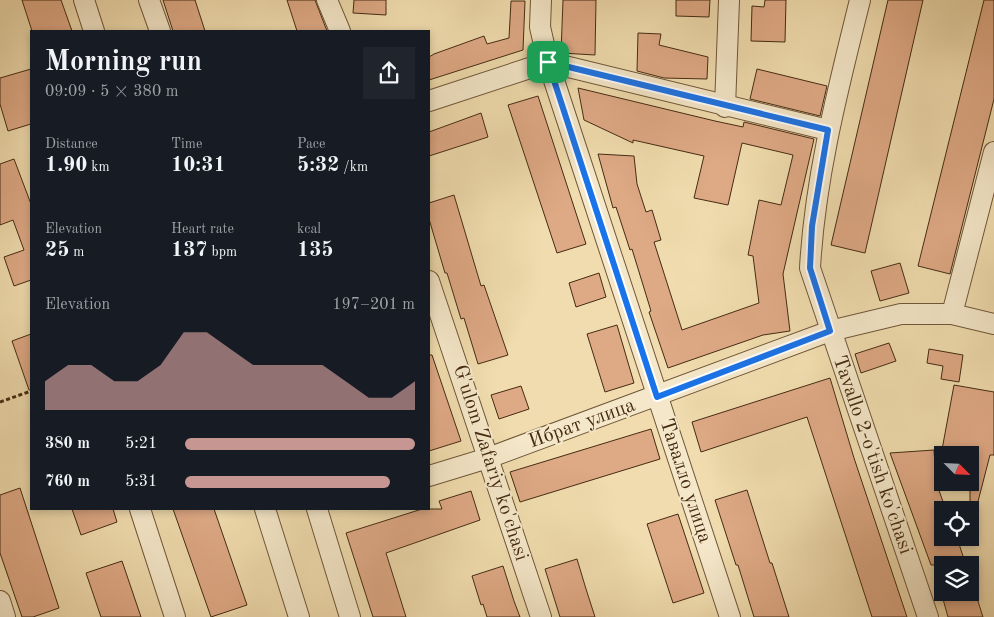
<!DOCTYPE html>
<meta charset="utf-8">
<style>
:root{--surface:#171b24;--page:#20242c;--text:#f1f3f6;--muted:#9ea1a6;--accent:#c59692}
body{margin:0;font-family:"Old Standard TT",serif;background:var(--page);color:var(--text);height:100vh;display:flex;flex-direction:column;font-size:19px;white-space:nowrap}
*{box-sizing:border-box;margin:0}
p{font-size:16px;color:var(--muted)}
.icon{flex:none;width:28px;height:28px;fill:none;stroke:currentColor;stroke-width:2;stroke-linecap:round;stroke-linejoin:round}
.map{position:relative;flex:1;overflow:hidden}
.sheet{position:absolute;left:30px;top:30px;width:400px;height:480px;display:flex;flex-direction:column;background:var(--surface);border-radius:0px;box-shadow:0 2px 8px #0003}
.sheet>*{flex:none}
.needle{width:32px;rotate:114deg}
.buttons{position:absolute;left:934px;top:446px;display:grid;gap:10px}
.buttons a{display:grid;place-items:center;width:45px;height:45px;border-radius:0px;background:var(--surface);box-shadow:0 2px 8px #0003;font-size:25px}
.pin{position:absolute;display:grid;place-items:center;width:42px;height:42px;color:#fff;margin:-21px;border-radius:10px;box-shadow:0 2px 8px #0006}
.round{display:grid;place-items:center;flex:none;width:52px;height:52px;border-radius:0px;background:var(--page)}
.head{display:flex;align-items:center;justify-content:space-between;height:85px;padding:0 15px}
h1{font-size:28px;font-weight:800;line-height:38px}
.figures{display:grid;grid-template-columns:repeat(3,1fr);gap:8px;height:85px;padding:5px 15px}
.figures div{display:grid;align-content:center}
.figures b{font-size:21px;font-weight:800}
.figures small{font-size:14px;font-weight:400}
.figures p{font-size:14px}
.chart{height:140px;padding:10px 15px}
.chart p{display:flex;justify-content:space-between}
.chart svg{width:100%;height:90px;margin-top:5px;fill:var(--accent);opacity:.7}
ul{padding:0 15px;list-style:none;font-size:16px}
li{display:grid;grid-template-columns:80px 60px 1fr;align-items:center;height:38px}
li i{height:12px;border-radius:6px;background:var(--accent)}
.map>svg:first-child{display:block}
</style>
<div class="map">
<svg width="994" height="617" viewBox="0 0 994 617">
<rect width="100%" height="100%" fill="#f0dcae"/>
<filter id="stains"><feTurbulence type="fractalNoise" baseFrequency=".004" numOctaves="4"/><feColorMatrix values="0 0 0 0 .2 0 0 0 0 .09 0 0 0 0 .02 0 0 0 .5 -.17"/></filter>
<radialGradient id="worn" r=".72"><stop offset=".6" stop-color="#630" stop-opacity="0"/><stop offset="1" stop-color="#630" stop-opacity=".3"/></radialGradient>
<!-- building -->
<g fill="#dea985" stroke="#452b12">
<polygon points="22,0 61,0 72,31 32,31"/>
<polygon points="163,0 195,0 205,31 173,31"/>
<polygon points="287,0 315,0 327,31 297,31"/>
<polygon points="354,0 386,0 386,15 353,13"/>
<polygon points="563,0 596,0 595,55 561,53"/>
<polygon points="676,0 710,0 709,17 676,16"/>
<polygon points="765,0 786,0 785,42 751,41 752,6 764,7"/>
<polygon points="888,0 923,0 865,253 831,245"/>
<polygon points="984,0 994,0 994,99 950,274 918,266"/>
<polygon points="511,1 525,1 523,50 429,80 429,57 434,54 484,36 487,44 509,38"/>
<polygon points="638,33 661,34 659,45 708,57 707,79 664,78 637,71"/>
<polygon points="31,69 31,124 8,131 0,104 0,78"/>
<polygon points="757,69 827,86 820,116 750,99"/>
<polygon points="578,88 715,121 743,127 744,122 814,139 783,274 790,331 763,335 668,368 649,312 651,311 632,249 630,250 616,207 613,208 598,154 634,156 637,184 646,212 652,210 661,240 654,242 682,330 759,303 753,256 748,255 759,200 781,205 793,155 742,143 728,205 694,198 704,156 633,140 633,143 584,120"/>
<polygon points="538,96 586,244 557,253 508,105"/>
<polygon points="481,113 488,137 429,156 429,132"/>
<polygon points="14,159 31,204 31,280 14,286 4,257 24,250 13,220 0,225 0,164"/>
<polygon points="454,195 481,286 484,285 508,355 478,364 464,318 461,319 447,273 445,273 429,219 429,203"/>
<polygon points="900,263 909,293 880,301 871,271"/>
<polygon points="599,273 606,297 576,307 569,283"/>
<polygon points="617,325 634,383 605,392 587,334"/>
<polygon points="31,334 31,390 29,390 12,341"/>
<polygon points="889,343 896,361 861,373 855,354"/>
<polygon points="929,349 963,355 959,382 941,379 943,366 927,363"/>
<polygon points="429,355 432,355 461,441 429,451"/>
<polygon points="830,378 854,458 907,617 872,617 807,417 701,452 692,422"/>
<polygon points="954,385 994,392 994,455 990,455 975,513 970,513 970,455 941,455"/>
<polygon points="521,386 529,409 499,419 491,395"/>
<polygon points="651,429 660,459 520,502 510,472"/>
<polygon points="934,450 936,482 946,510 942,510 942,538 957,538 966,565 931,565 890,453"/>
<polygon points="20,488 59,608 33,617 22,617 0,553 0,495"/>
<polygon points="747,490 770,563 772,563 789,617 754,617 738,565 736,565 715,500"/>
<polygon points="471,491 480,520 386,553 406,617 373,617 346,533 422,509 442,509 439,501"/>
<polygon points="72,509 113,509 117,522 81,535"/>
<polygon points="173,509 214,509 247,605 211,617"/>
<polygon points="678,514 704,593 673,603 647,524"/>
<polygon points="577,559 586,589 595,617 560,617 545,569"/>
<polygon points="122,561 141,617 101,617 86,573"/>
<polygon points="503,566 514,601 520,617 487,617 483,604 481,605 472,576"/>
<polygon points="941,592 975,592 983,617 948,617"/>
</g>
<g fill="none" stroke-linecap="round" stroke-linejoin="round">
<defs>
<g id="minor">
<polyline points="84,0 94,31"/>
<polyline points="149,0 160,31"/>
<polyline points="327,0 340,31"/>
<polyline points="541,0 540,27 548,62 730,617"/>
<path d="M860,0c-22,89 -45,177 -50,268l118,349"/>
<polyline points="429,101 548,62 828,130"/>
<polyline points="725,107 729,0"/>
<polyline points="429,281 541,617"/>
<polyline points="952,314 994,152"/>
<polyline points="429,476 488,458 830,331 901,314 952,314 994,324"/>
<polyline points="140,509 175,617"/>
<polyline points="265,509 299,617"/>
<polyline points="317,509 350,617"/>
<polyline points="0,601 5,617"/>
</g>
</defs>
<!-- minor casing -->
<use href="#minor" stroke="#705739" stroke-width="22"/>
<!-- path -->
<polyline stroke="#452b12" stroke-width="3" stroke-dasharray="4 2.5" stroke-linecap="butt" points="0,402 31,391"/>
<!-- minor -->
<use href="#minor" stroke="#f5e8ca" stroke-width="20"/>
</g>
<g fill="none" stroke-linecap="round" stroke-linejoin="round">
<defs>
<polygon id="route" points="548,62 828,130 812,226 810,268 830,331 657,397"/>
</defs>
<!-- route casing -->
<use href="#route" stroke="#fff" stroke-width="10"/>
<!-- route -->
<use href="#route" stroke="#1a73e8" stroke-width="6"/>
</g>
<g text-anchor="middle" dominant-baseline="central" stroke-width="4" stroke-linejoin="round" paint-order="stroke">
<!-- street labels -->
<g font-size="20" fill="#452b12" stroke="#f5e8ca">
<text transform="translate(582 424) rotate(-20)">Ибрат улица</text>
<text transform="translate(872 455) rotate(71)">Tavallo 2-o'tish ko'chasi</text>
<text transform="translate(490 463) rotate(72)">G'ulom Zafariy ko'chasi</text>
<text transform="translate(685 481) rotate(72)">Тавалло улица</text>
</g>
</g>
<rect width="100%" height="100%" filter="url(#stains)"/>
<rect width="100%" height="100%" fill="url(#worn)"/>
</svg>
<div class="buttons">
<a><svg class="needle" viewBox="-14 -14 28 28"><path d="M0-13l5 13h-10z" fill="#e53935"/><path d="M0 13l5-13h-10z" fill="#9ea1a6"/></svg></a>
<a><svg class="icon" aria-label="locate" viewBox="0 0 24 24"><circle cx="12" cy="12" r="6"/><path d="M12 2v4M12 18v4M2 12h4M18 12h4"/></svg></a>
<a><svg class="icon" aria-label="layers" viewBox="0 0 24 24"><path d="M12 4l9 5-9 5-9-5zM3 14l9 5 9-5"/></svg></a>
</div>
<div class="pin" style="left:548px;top:62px;background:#1e9e55"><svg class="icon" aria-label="arrive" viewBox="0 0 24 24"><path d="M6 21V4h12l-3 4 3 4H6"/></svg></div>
<section class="sheet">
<div class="head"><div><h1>Morning run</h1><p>09:09 · 5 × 380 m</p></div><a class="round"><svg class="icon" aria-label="share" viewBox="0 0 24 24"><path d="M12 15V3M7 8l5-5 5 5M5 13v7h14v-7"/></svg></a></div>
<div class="figures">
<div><p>Distance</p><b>1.90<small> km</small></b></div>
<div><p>Time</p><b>10:31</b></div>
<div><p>Pace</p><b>5:32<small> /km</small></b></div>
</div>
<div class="figures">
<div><p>Elevation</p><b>25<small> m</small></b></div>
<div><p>Heart rate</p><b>137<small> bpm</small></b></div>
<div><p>kcal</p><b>135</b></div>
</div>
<div class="chart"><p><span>Elevation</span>197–201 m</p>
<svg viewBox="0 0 160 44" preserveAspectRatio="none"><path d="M0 44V30L10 22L20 22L30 30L40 30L50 22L60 6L70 6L80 14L90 22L100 22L110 22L120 22L130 30L140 38L150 38L160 30V44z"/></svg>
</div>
<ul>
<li><b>380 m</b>5:21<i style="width:100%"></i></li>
<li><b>760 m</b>5:31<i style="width:89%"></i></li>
</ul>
</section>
</div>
